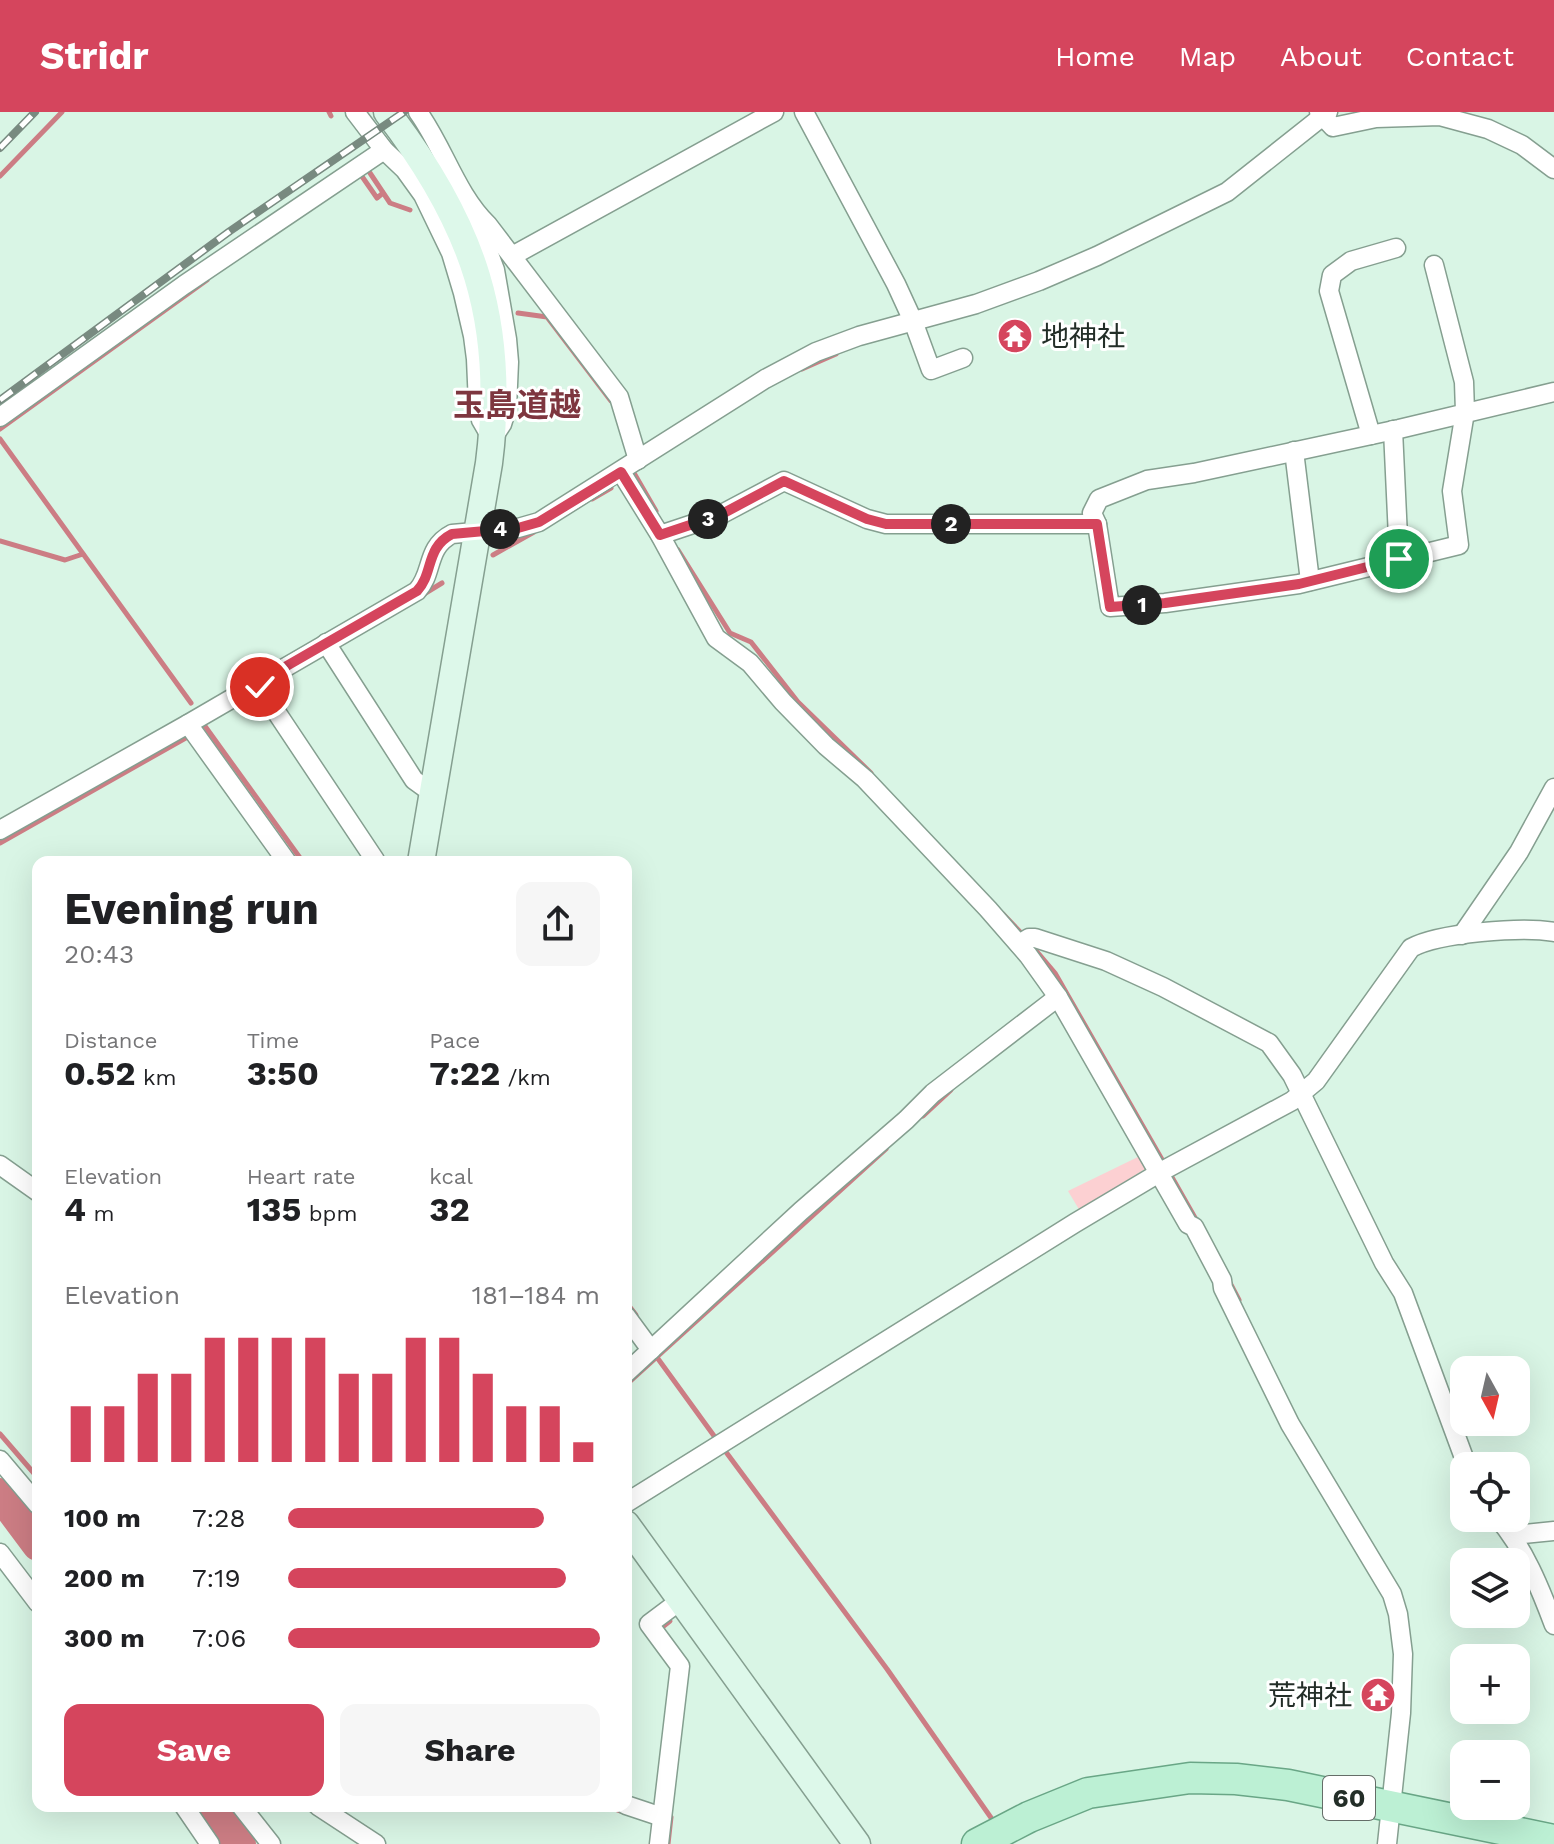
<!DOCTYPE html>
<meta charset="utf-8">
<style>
:root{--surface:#fff;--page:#f6f6f6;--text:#202124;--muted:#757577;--accent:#d5455d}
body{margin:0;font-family:"Work Sans","Noto Sans JP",sans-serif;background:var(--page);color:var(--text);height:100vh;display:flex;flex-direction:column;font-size:30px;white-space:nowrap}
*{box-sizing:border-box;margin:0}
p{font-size:26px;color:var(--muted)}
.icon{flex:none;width:44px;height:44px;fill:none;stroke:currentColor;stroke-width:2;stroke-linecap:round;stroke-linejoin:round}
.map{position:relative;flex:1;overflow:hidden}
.side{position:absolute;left:32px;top:744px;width:600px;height:956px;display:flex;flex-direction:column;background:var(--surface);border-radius:16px;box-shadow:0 8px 32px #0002}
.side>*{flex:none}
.needle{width:52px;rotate:172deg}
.controls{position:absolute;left:1450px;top:1244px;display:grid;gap:16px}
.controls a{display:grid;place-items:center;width:80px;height:80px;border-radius:16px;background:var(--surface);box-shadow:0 8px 32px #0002;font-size:40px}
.pin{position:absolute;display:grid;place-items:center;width:68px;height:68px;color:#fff;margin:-34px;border:4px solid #fff;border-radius:50%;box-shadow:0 2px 8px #0007}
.km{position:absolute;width:40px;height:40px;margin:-20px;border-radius:50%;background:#222;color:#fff;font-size:22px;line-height:40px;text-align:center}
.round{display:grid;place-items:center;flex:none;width:84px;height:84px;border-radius:16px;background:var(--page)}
.headline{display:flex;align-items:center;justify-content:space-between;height:136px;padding:0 32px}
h1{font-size:44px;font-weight:700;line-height:60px}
.figures{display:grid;grid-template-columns:repeat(3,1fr);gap:12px;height:136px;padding:8px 32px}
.figures div{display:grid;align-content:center}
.figures b{font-size:34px;font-weight:700}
.figures small{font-size:22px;font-weight:400}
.figures p{font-size:22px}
.chart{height:224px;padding:16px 32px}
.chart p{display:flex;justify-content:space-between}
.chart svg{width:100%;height:144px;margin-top:8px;stroke:var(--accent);stroke-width:6}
.primary-button{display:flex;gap:16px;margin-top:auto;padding:16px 32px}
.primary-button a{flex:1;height:92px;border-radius:16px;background:var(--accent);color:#fff;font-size:32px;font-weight:700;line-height:92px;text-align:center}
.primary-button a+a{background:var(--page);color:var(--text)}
ul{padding:0 32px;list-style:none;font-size:26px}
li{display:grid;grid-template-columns:128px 96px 1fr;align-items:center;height:60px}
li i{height:20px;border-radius:10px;background:var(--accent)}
header{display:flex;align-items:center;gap:48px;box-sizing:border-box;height:112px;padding:0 40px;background:var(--accent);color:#fff}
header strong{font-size:38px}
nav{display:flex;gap:44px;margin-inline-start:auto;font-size:28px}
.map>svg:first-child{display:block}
</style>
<header>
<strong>Stridr</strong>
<nav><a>Home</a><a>Map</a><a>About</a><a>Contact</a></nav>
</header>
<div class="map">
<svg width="1554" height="1732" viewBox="0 0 1554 1732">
<rect width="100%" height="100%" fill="#d9f5e5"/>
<!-- green -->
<polygon fill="#fcd0d2" points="1142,1043 1145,1050 1145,1057 1080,1099 1068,1079"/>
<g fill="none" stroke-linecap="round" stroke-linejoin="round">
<!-- stream -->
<g stroke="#cc7d84" stroke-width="5">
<polyline points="329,0 331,4"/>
<polyline points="370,61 390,91 410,98"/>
<polyline points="0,64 62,0"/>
<polyline points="356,64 361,63 377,86 383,81"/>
<polyline points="518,201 547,205 611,289"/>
<polyline points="802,257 836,242"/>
<polyline points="0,317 207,168"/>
<polyline points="0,327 191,591"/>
<polyline points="634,361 656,399"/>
<polyline points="592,387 611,376"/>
<polyline points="0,429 65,448 83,442"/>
<polyline points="678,438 730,521 751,530 798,590 871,661"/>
<polyline points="493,443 534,420"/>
<polyline points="424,482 442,471"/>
<polyline points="202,610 303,750"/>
<polyline points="0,731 191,623"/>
<polyline points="1003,802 1024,824"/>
<polyline points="1033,835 1055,861 1164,1051"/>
<polyline points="923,1004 951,978"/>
<polyline points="1169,1060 1198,1111"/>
<polyline points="1229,1169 1239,1188"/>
<polyline points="626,1190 636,1203"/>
<polyline points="656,1244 717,1328"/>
<polyline points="626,1273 886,1037"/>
<polyline points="0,1322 38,1366"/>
<polyline points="723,1336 887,1557 994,1710"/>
<polyline points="660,1517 670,1509"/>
<polyline points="606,1694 623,1700"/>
<polyline points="668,1732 671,1705"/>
</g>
<!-- river -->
<g stroke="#cc7d84" stroke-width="32">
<polyline points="0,1382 38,1433"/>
<polyline points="207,1694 240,1732"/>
</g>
<defs>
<g id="street">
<polyline points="355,0 384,38 405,58 423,83 451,141 463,181 473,224 476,247 478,292 481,308 492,327 502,312 507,296 509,250 507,227 495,158 473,99"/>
<path d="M418,0c26,36 38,82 70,113l131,172 19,63"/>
<polyline points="804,0 896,172 913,209 931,258 963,246"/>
<polyline points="1319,0 1333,15 1376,6 1440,4 1488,17 1522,33 1554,57"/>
<polyline points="512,144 774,0"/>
<polyline points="1434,153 1464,270 1465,300 1452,379 1459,433 1299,472 1165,491 1110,495 1097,412 1092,401 1099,387 1147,368 1194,361 1399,317 1554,280"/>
<polyline points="0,305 184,173 384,38"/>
<polyline points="1393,318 1399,447"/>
<polyline points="1371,323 1329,179 1332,163 1351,149 1396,136"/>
<polyline points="1294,339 1310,469"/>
<polyline points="621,360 660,423 716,526 750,551 783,590 826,634 865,667 988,797 1028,843 1058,885 1188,1112 1194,1115 1222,1168 1223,1176 1290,1312 1392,1482 1398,1502 1403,1542 1401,1601 1387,1732"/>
<polyline points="660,423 720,403 784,369 867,407 886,412 1097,412"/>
<polyline points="326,531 414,668 432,681"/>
<polyline points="257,571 375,748"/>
<polyline points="188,612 287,750"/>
<path d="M0,718l188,-106 229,-133c17,-18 8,-43 35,-57l66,-6 21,-6 226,-143 51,-27 43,-16 117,-32 63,-23 58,-25 130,-64 101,-80"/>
<polyline points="1462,823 1519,740 1554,676"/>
<polyline points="1019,832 1029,826 1035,826 1106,849 1163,875 1269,931 1292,963 1384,1151 1403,1181 1467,1354"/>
<polyline points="0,1053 38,1080"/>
<polyline points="626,1204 651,1238"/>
<polyline points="626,1261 801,1099 906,1008 933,981 1058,885"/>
<polyline points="0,1348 38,1393"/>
<path d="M626,1391l449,-280 89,-53 128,-69 24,-20 95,-133c27,-15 112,-22 143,-16"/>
<path d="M1498,1406c26,30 42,70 56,107"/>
<polyline points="1513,1423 1554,1419"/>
<polyline points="0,1441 38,1491"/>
<polyline points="626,1693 662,1705"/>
<polyline points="184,1694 210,1732"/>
<polyline points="241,1694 271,1732"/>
<polyline points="318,1694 376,1732"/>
<polyline points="659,1732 680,1554 649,1512 681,1488"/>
</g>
<g id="secondary">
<path d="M387,0c86,112 120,209 102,351l-68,399"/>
<polyline points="626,1412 857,1732"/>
</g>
<polyline id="primary" points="977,1732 1029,1705 1088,1681 1190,1666 1236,1667 1288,1673 1554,1728"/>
</defs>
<!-- street casing -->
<use href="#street" stroke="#859f90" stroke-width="21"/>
<!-- secondary casing -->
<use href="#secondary" stroke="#859f90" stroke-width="29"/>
<!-- primary casing -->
<use href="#primary" stroke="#69a686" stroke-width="33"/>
<!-- street -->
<use href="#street" stroke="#fff" stroke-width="18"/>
<!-- secondary -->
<use href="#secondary" stroke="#ddf8ea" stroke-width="26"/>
<!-- primary -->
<use href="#primary" stroke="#bcf0d4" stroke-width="30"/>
<defs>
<g id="rail">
<polyline points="0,36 35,0"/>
<polyline points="0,288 230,119 404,0"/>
</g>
</defs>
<!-- rail casing -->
<use href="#rail" stroke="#788a80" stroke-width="8"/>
<!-- rail -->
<use href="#rail" stroke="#fff" stroke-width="5" stroke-dasharray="15" stroke-linecap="butt"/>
</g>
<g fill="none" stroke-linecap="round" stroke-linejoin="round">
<defs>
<path id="route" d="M260,575l-3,-4 160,-92c17,-18 8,-43 35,-57l66,-6 21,-6 82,-50 39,63 60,-20 64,-34 83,38 19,5h211l13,83 55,-4 134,-19 100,-25"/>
</defs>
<!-- route casing -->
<use href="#route" stroke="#fff" stroke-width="16"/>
<!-- route -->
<use href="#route" stroke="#d5455d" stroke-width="10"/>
</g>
<!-- icons -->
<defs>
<symbol id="temple-disc" viewBox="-11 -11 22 22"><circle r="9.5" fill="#d5455d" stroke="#fff"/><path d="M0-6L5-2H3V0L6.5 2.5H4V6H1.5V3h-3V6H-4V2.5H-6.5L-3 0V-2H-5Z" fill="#fff"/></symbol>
</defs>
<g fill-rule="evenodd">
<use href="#temple-disc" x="995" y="204" width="40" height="40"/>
<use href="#temple-disc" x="1358" y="1563" width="40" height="40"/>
</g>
<g text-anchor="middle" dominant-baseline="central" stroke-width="6" stroke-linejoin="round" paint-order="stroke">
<!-- shield labels -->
<rect fill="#fff" stroke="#656d68" stroke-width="2" x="1323" y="1664" width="52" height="44" rx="6"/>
<g font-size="26" font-weight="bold" fill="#232e28">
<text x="1349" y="1686">60</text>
</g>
<!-- poi labels -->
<g font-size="28" fill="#232e28" stroke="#fff" text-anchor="start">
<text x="1041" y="224">地神社</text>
<text x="1352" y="1583" text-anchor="end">荒神社</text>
</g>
<!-- quarter labels -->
<g font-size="32" font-weight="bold" fill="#7e363f" stroke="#fff">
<text x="517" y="293">玉島道越</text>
</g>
</g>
</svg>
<div class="controls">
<a><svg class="needle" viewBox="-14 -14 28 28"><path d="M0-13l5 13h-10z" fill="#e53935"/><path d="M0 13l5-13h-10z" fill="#757577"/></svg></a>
<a><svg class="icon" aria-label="locate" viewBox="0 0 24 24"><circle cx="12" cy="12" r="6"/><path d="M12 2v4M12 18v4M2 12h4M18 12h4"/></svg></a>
<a><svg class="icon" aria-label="layers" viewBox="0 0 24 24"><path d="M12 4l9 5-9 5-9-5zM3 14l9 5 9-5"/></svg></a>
<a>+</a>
<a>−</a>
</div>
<div class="pin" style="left:1399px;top:447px;background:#1e9e55"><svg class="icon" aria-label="arrive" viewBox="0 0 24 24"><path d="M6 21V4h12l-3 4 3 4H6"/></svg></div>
<div class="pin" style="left:260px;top:575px;background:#d93025"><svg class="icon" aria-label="check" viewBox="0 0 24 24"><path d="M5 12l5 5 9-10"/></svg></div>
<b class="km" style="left:1142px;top:493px">1</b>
<b class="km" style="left:951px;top:412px">2</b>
<b class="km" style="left:708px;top:407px">3</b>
<b class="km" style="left:500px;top:417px">4</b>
<section class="side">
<div class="headline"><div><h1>Evening run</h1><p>20:43</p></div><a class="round"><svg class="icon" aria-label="share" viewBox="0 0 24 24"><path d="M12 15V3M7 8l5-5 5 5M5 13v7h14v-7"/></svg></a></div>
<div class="figures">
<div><p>Distance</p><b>0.52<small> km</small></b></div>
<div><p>Time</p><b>3:50</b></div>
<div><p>Pace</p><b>7:22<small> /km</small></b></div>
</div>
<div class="figures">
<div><p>Elevation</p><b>4<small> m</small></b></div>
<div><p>Heart rate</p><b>135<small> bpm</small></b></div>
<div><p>kcal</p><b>32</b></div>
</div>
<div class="chart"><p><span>Elevation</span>181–184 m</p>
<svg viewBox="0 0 160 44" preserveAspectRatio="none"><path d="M5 44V27M15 44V27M25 44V17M35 44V17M45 44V6M55 44V6M65 44V6M75 44V6M85 44V17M95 44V17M105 44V6M115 44V6M125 44V17M135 44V27M145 44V27M155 44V38"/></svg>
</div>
<ul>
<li><b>100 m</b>7:28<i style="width:82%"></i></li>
<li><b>200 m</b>7:19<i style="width:89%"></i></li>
<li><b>300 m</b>7:06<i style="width:100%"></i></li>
</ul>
<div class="primary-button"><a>Save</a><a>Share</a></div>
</section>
</div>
